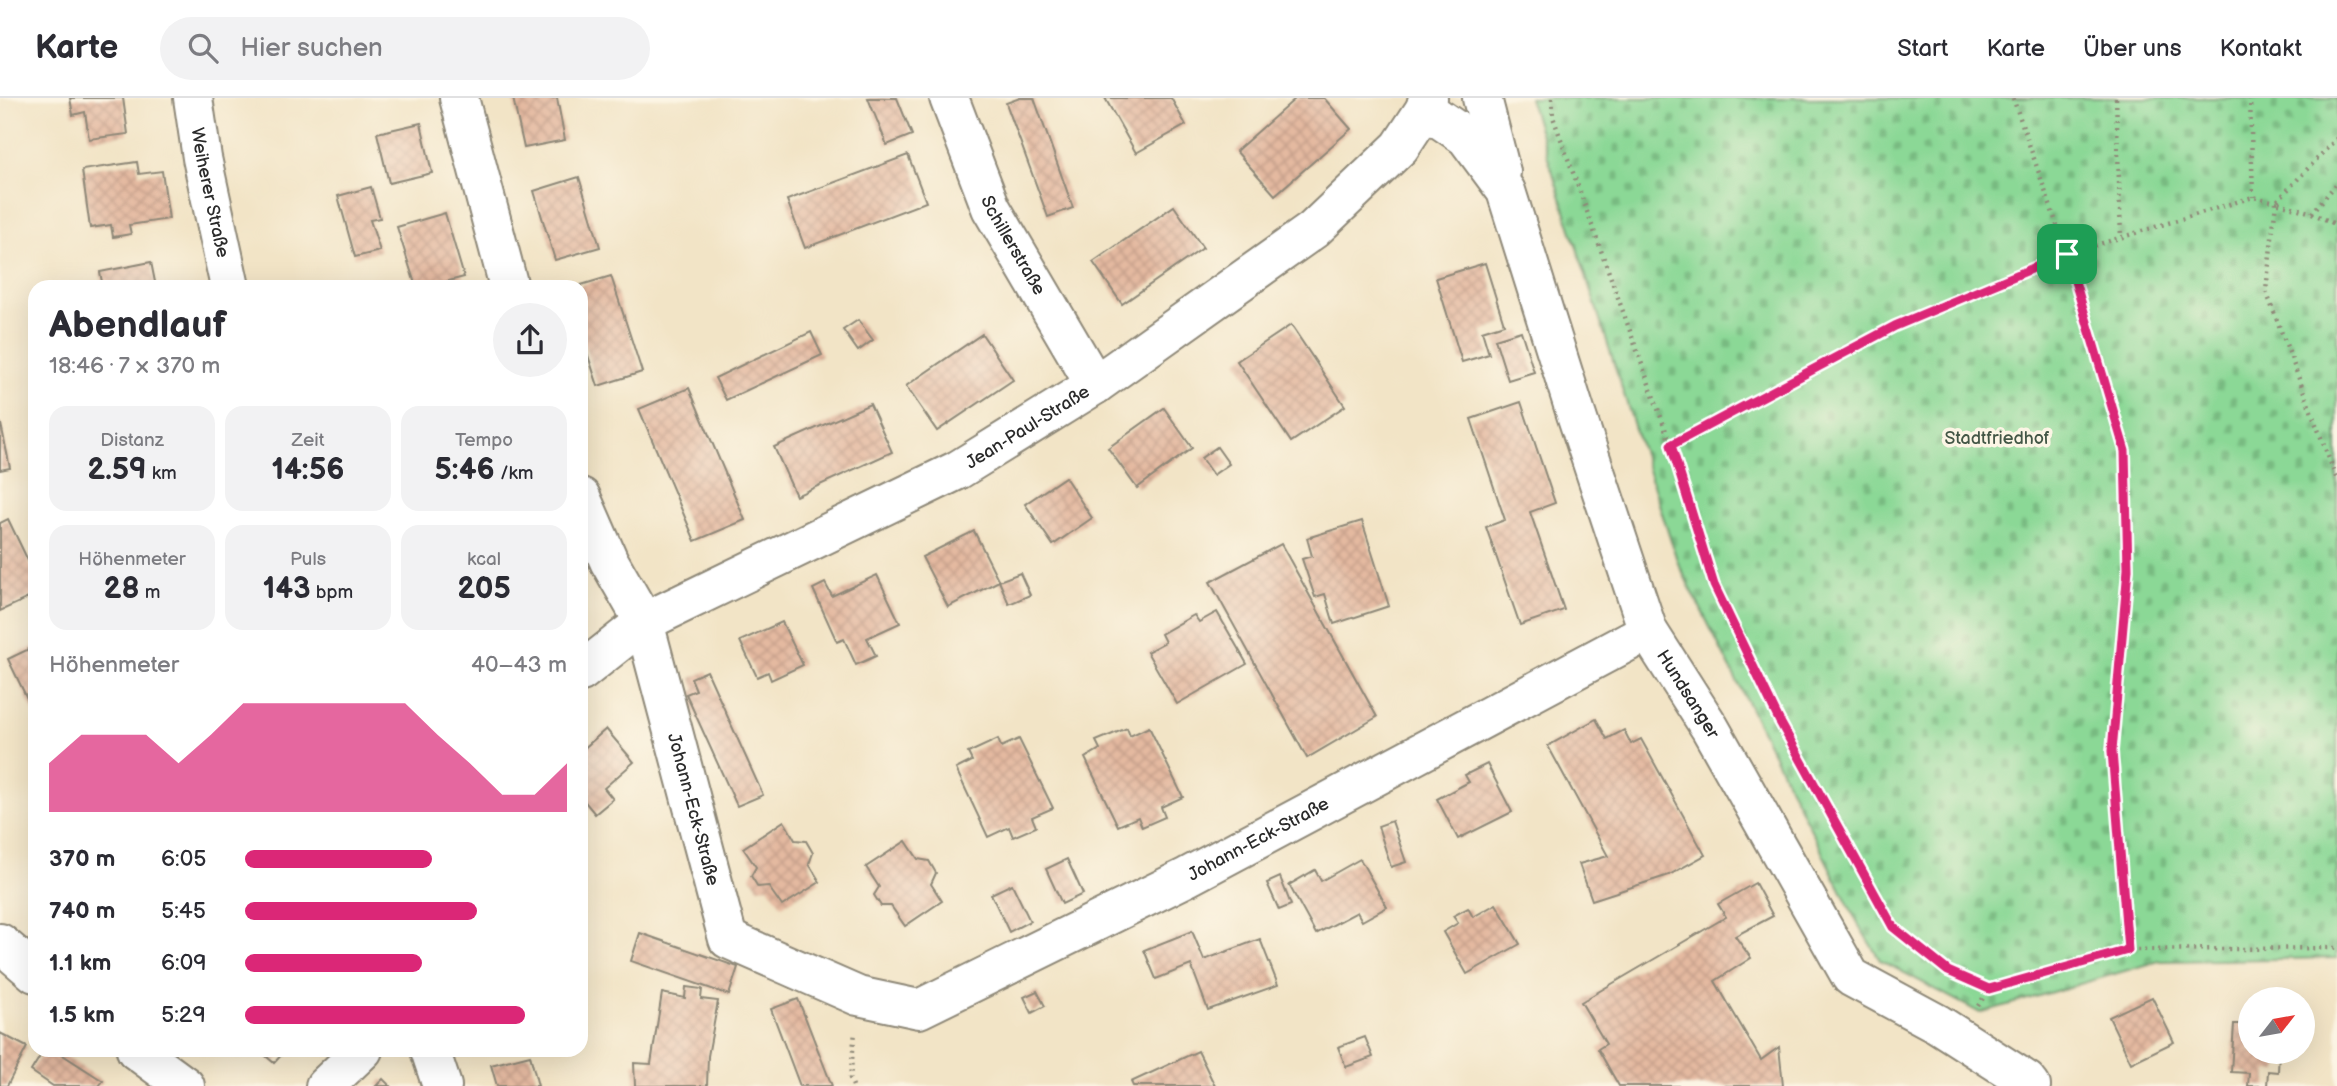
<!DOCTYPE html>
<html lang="de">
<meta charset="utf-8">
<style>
:root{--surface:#fff;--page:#f2f2f3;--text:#2b2b33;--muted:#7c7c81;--line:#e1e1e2;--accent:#db2777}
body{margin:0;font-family:"Balsamiq Sans",sans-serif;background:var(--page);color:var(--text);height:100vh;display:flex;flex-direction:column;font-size:26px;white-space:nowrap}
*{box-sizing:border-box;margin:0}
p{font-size:23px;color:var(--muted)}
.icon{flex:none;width:38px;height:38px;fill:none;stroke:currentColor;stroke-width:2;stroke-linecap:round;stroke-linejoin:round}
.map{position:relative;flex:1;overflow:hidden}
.details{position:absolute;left:28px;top:182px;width:560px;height:777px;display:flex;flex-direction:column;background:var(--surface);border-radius:21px;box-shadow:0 7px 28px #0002}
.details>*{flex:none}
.needle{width:46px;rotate:59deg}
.controls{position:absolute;left:2238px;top:889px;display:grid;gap:14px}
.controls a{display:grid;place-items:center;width:77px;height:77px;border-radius:50%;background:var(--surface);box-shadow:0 7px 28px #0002;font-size:35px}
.pin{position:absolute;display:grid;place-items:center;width:60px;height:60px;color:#fff;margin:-30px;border-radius:14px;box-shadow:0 4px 10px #0006}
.round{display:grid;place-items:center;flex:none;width:74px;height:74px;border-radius:37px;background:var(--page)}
.headline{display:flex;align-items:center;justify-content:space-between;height:119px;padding:0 21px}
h1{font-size:38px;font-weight:800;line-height:52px}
.metrics{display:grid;grid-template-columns:repeat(3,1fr);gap:10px;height:119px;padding:7px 21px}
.metrics div{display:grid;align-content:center;border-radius:18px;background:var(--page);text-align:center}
.metrics b{font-size:30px;font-weight:800}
.metrics small{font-size:19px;font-weight:400}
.metrics p{font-size:19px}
.chart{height:196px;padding:14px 21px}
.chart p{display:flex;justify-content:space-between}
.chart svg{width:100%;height:126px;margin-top:7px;fill:var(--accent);opacity:.7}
ul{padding:0 21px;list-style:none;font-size:23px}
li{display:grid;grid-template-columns:112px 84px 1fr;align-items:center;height:52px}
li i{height:18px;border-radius:9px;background:var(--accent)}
header{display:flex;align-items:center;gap:42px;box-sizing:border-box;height:98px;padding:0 35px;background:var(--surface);border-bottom:2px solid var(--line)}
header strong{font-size:33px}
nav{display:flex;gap:38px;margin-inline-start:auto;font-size:24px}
.search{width:490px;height:63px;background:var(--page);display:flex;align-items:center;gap:18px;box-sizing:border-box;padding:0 24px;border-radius:38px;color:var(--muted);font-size:26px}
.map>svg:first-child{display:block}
</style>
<header>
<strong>Karte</strong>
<div class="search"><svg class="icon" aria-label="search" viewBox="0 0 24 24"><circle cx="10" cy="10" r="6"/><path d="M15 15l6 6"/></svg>Hier suchen</div>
<nav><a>Start</a><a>Karte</a><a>Über uns</a><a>Kontakt</a></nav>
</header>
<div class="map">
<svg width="2337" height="988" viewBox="0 0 2337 988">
<defs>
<pattern id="cemetery-stones" width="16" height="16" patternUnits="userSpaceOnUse" patternTransform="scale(1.75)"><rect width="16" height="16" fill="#8bd896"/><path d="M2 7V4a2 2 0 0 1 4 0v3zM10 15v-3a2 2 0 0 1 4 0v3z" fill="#78ba81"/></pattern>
<pattern id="building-cross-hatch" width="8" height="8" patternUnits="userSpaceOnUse" patternTransform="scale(1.75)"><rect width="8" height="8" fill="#e4b9a0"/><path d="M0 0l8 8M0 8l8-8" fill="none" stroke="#c49f8a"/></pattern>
</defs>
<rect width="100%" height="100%" fill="#fcf5e5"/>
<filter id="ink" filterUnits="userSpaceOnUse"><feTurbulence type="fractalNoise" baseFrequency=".0143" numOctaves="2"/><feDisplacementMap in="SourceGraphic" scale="14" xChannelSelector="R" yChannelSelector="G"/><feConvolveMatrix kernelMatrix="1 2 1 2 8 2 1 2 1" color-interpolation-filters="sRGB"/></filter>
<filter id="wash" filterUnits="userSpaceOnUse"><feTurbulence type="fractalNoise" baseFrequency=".00686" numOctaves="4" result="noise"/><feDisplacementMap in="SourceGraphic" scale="28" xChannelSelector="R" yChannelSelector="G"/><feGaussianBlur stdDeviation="1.57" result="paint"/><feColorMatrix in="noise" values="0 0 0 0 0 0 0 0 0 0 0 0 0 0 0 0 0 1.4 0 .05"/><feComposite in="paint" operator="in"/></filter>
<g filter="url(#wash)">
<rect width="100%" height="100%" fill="#f2e4c6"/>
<!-- cemetery -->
<polygon fill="url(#cemetery-stones)" stroke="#5b8260" stroke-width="2" points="1529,0 2337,0 2337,860 2159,863 1980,915 1880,862 1858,826 1678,465"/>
<g id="blocks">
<!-- building -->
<g fill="url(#building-cross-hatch)">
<polygon points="70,0 123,0 128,36 89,41 85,14 73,17"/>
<polygon points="513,0 557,0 565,42 524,50"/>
<polygon points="868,0 897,0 912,37 887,47"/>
<polygon points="1020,0 1034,0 1073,110 1048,119 1006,5"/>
<polygon points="1105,0 1171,0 1186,27 1136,55"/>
<polygon points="1296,0 1324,0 1351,31 1275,97 1236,53"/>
<polygon points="421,25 432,75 389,85 377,35"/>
<polygon points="908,57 926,104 805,150 787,102"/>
<polygon points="137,64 139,76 162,73 169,121 129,127 131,136 113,139 111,127 90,130 82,72"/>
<polygon points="579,79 600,149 555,162 534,93"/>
<polygon points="371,89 380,120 370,122 380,153 355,159 338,98"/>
<polygon points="1174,108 1203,150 1122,206 1093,164"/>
<polygon points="445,115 464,179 426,189 416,189 397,129"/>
<polygon points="151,164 156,189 103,189 100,174"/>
<polygon points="1485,165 1504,226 1482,233 1489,256 1462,264 1436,180"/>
<polygon points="611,178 642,274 598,288 581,236 581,187"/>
<polygon points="858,222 873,242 858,253 843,232"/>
<polygon points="1291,227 1345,308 1291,344 1237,263"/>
<polygon points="1521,233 1534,274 1508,282 1495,241"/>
<polygon points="811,234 822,257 726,302 715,280"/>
<polygon points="982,236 1013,282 937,333 906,288"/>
<polygon points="689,290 745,422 695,443 639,311"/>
<polygon points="1521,304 1555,405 1530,414 1564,512 1520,527 1486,429 1505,422 1471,321"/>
<polygon points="870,306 892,354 796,398 774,349"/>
<polygon points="1164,310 1192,350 1137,390 1108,350"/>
<polygon points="1,326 10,370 0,372 0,327"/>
<polygon points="1217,349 1229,366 1213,377 1201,360"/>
<polygon points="1065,379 1092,420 1053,447 1025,406"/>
<polygon points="8,421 35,477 35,497 0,513 0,425"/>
<polygon points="1362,423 1389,508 1334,526 1325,496 1315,499 1302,461 1312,458 1307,440"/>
<polygon points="974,433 999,483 948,509 922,459"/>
<polygon points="1281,446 1377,619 1307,660 1210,484"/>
<polygon points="1020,475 1030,497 1009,506 999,483"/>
<polygon points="877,477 900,525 867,540 876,558 856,567 844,541 837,544 813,491 825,485 832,498"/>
<polygon points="1217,514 1247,566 1177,606 1147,554 1165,544 1161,536 1194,517 1199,524"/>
<polygon points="782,524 803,567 771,582 768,574 757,579 740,543"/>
<polygon points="35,548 35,617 8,561"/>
<polygon points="707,573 763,697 737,708 686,596 696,592 691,580"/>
<polygon points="1596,621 1607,641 1624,632 1631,646 1641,641 1705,757 1669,777 1592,802 1579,766 1608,758 1548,648"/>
<polygon points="1149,629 1183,699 1161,709 1165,719 1142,729 1138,719 1118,728 1085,660 1100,651 1096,643 1127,630 1130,638"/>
<polygon points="606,631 634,664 604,690 613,701 595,716 581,699 581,653"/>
<polygon points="998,641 1001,649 1019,641 1053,710 1032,719 1036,729 1013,739 1009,729 988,739 956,671 972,663 968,655"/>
<polygon points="1487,666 1512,714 1458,741 1437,701 1469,684 1465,677"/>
<polygon points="784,723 795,742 806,743 813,755 809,766 820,784 782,808 768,788 758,789 751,778 756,769 743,750"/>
<polygon points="1392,723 1406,764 1391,769 1378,728"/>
<polygon points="906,743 918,761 929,763 936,775 931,786 942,803 905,828 891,808 881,808 874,797 879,789 866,769"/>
<polygon points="1067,761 1083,796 1062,806 1046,771"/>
<polygon points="1360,761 1387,809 1362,823 1357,814 1316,836 1289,787 1315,772 1321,783"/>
<polygon points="1280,779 1291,807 1279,812 1267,785"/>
<polygon points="1755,785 1773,818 1735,838 1751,860 1715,883 1761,962 1779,949 1783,988 1619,988 1598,951 1606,946 1581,904 1726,819 1718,806"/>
<polygon points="1012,786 1030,823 1009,834 991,796"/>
<polygon points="1496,806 1520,846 1467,876 1443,834 1458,825 1453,818 1468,810 1473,819"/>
<polygon points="1192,833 1204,862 1260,841 1278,887 1208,912 1191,867 1156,881 1144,852"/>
<polygon points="640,835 738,869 729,897 631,863"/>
<polygon points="686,889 702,891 701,901 718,903 708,958 707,988 635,988 634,965 651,966 662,895 685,900"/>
<polygon points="1037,893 1045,908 1032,915 1024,899"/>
<polygon points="2152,899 2174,944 2131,965 2109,919"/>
<polygon points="798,901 832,988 800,988 771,911"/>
<polygon points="2234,926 2250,926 2250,954 2279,954 2278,974 2268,973 2267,988 2248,988 2249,975 2231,974"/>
<polygon points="0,935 27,949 7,988 0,988"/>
<polygon points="1365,939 1373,959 1346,969 1338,949"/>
<polygon points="44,952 55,952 103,983 99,988 53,988 31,973"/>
<polygon points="259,952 286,952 274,965"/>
<polygon points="1198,953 1215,988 1133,988 1131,984"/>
<polygon points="530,957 538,988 497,988 491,967"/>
<polygon points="383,981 390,988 376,988"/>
</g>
</g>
</g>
<g filter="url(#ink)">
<use href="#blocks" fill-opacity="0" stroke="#8e8878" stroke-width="2"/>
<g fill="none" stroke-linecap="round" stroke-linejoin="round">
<defs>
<g id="minor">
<path id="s1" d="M193,0l9,60 28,129"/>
<polyline points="459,0 509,189"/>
<path id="s2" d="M949,0l42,110 104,177"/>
<polyline points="1482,0 1501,74"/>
<path id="s3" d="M1425,11l41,28 40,54 69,220 73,220 62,97 141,249 87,47 89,57 4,5"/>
<path id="s4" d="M581,399l28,64 35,61 84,317 130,57 61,13 268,-132 461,-246"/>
<path id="s5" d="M581,574l63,-50 314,-152 137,-85 218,-155 87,-83 25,-38 3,-11"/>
<polyline points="0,845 35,875"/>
<polyline points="136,952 185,988"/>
<polyline points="430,952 442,988"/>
<polyline points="325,988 363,952"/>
</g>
</defs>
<!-- minor casing -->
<use href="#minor" stroke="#8e8878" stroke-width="42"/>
<!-- path -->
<g stroke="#8e8878" stroke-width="4.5" stroke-dasharray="2 5" stroke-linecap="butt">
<polyline points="1552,0 1553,19 1671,347 1714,487 1779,622 1893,829 1948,873 1989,891 2128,852 2337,850"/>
<polyline points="2013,0 2067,156 2125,353 2128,471 2112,653 2128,852"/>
<polyline points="2116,0 2121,139"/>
<polyline points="2250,0 2253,99"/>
<polyline points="2337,40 2276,104 2312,115 2337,127"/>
<polyline points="2312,115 2337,85"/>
<polyline points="1671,347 1895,228 2067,156 2253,99 2276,104 2266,193 2337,382"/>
<polyline points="1978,908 1989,891"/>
<polyline points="853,988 850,980 855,934"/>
</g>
<!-- minor -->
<use href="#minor" stroke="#fff" stroke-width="38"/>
</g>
</g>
<g fill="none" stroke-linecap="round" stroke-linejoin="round" filter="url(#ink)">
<defs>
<polygon id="route" points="2067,156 2125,353 2128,471 2112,653 2128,852 1989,891 1948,873 1893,829 1779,622 1714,487 1671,347 1895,228"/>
</defs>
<!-- route casing -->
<use href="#route" stroke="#fff" stroke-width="14"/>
<!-- route -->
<use href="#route" stroke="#db2777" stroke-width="9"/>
</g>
<g text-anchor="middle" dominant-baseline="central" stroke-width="7" stroke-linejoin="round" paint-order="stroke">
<!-- street labels -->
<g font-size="18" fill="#2b2b2b" stroke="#fcf5e5">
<text stroke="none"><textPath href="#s1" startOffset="96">Weiherer Straße</textPath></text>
<text stroke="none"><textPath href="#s2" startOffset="161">Schillerstraße</textPath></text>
<text stroke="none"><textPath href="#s5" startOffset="511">Jean-Paul-Straße</textPath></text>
<text stroke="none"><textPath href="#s3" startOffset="654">Hundsanger</textPath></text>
<text stroke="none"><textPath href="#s4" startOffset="334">Johann-Eck-Straße</textPath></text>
<text stroke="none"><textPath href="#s4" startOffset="1052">Johann-Eck-Straße</textPath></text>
</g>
<!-- park labels -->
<g font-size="18" fill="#435646" stroke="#fcf5e5">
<text x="1997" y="340">Stadtfriedhof</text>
</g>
</g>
</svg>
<div class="controls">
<a><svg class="needle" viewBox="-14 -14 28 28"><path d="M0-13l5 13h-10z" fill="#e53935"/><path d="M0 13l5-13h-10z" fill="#7c7c81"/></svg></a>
</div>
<div class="pin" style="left:2067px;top:156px;background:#1e9e55"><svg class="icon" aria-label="arrive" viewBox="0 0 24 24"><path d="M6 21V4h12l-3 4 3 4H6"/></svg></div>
<section class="details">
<div class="headline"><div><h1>Abendlauf</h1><p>18:46 · 7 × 370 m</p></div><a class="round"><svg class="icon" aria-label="share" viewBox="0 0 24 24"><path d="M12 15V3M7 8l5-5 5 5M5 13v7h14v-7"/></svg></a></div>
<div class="metrics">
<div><p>Distanz</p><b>2.59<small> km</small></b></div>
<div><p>Zeit</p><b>14:56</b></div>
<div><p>Tempo</p><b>5:46<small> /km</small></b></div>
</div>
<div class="metrics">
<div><p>Höhenmeter</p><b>28<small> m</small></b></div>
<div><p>Puls</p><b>143<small> bpm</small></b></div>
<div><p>kcal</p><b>205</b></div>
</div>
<div class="chart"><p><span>Höhenmeter</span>40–43 m</p>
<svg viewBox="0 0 160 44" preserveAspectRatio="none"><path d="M0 44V27L10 17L20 17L30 17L40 27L50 17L60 6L70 6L80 6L90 6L100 6L110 6L120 17L130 27L140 38L150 38L160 27V44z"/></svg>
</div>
<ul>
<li><b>370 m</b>6:05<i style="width:58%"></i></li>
<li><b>740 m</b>5:45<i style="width:72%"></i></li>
<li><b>1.1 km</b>6:09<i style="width:55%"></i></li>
<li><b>1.5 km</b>5:29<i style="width:87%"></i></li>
</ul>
</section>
</div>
